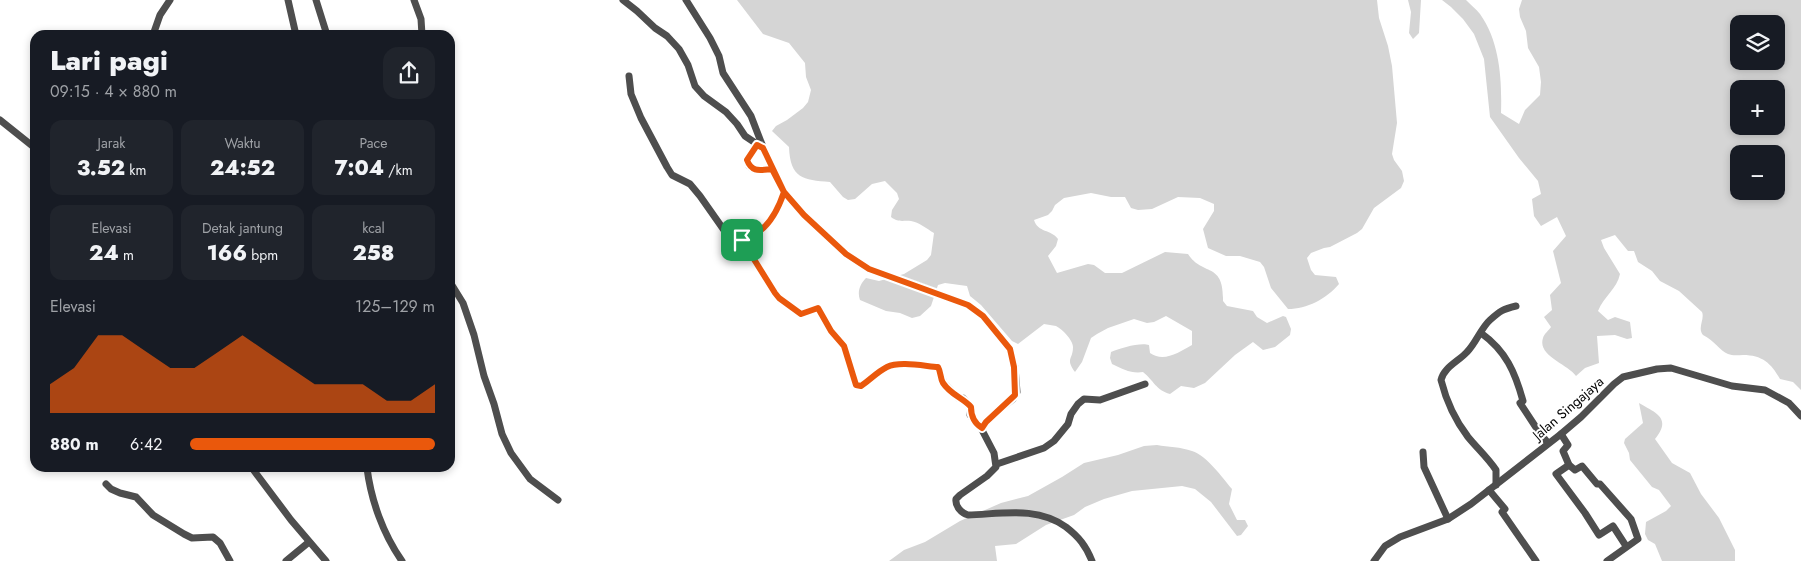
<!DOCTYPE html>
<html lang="id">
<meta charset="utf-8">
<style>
:root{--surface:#171b24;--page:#20242c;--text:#f1f3f6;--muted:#9ea1a6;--accent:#ea580c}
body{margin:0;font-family:Jost,sans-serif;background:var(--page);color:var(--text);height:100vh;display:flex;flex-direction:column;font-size:19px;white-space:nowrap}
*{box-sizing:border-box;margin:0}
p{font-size:16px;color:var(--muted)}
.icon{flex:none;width:28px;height:28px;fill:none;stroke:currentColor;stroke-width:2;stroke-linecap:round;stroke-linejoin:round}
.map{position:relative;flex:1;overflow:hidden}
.panel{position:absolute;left:30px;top:30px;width:425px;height:442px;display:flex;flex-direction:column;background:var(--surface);border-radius:15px;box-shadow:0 2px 8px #0003}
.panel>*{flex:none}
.buttons{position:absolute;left:1730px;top:15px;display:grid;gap:10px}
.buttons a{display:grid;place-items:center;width:55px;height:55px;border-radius:10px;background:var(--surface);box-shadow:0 2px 8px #0003;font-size:25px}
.pin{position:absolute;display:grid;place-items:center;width:42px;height:42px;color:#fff;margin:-21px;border-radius:10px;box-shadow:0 2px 8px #0006}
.round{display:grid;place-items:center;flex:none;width:52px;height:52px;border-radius:15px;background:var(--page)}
.summary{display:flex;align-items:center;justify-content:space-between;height:85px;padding:0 20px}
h1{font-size:28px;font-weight:800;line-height:38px}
.metrics{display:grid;grid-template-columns:repeat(3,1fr);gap:8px;height:85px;padding:5px 20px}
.metrics div{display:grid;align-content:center;border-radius:12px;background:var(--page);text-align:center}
.metrics b{font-size:21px;font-weight:800}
.metrics small{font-size:14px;font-weight:400}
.metrics p{font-size:14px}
.chart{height:140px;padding:10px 20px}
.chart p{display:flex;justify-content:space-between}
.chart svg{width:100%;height:90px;margin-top:5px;fill:var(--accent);opacity:.7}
ul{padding:0 20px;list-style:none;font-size:16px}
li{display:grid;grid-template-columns:80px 60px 1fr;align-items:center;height:38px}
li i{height:12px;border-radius:6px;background:var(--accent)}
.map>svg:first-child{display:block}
</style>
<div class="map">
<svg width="1801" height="561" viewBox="0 0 1801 561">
<rect width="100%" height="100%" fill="#fff"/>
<!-- green -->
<g fill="#d5d5d5" fill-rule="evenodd">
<path d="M737,0h640l2,18 9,28 4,20 5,57 -5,31 2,6 8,11 2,10 -3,7 -27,20 -12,21 -5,4 -27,14 -6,1 -13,5 -4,5 4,12 4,5 21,2 3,7c-13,15 -32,25 -51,25l-17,-21 -7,-21 -4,-5 -20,-6h-14l-18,-8 -5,-19 11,-18v-7l-14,-6 -22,-1 -26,12 -14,1 -7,-2 -6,-11h-14l-20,-4 -27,5 -9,7 -3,6 -4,4 -14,5c4,13 17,9 24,19l-2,7 -8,10 9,17 31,-9 6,1 11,8h17l43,-21 23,2c15,23 36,7 35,47l4,5 26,5 4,6 10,6 16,-7 3,1 5,12 -1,6 -15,12 -12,3 -10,-8 -18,13 -30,28 -11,5 -13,-2 -11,8c-14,-4 -16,-13 -27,-22 -11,2 -21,-3 -31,-8l-2,-6 1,-6c9,-4 30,-10 38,-7l1,8c14,10 29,-1 42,-8v-14l-26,-15 -12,6 -7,1 -13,-4 -26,9 -11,6 -6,4 -9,24 -7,10c-10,-14 -2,-12 -2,-25 0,-7 -11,-18 -17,-21 -4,-1 -8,-1 -12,-2l-26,20 -6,-3 -31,-36 -11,-9 -3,-10 -22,-3 -7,2 -7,21 -11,10 -8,2 -12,-5 -14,-2 -26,-11c-3,-8 0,-16 6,-22l13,3 25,-7 23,-14 4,-5 3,-22c-7,-4 -15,-11 -23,-12 -8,-1 -12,2 -20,-4l1,-7 7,-11 -2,-6 -12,-12 -13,3 -17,15 -7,1 -5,-3 -13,-15c-27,-2 -40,-4 -41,-35l-17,-16 4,-5 11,-6 16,-12 5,-6 3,-12 -5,-13 -1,-14 -16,-20 -26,-9z"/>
<polygon points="1408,0 1421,0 1419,33 1413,39 1409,33 1411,12"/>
<path d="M1442,0h24c4,4 10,9 14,14 20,28 22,66 21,99l18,11 6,-14 15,-15 1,-13 -2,-15 -11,-19 -2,-17 -6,-14 -1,-8 3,-9h279v390l-8,-8 -13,-3c-9,-16 -18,-24 -37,-24 -5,0 -10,1 -15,-1 -8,-3 -14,-14 -25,-19 -6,-7 2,-16 -1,-23l-23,-21 -19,-10 -8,-10 -14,-9 -4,-11h-6l-13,-16 -14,5 3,8 16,26c-3,15 -16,22 -22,37l10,9 7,-3 15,5 2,16 -5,1 -12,-4 -18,1 2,27 -14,5 -9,8c-8,-12 -39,-20 -33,-38 1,-4 6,-8 8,-11l-7,-10 8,-7 -2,-15 11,-12 -8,-32 13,-15 -9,-19 -16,9 -7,-10 -2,-17 9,-5 -3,-13 -19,-23 -29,-41 -6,-58 -10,-25 -11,-15 -12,-12zM1739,24h37v37h-37zM1739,89h37v37h-37zM1739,154h37v37h-37z"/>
<path d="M1639,403c17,10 33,15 16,36l17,24 18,10 11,21 18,24 16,32v11h-73l-7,-17 -7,-4 -3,-6 1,-12 20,-11 5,-5 -12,-16 -7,-3 -22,-27 -1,-7 -5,-10 1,-4 18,-16z"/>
<path d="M1157,445c11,2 24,2 35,6 15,5 30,26 40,38l-3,15 8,16h8l3,6 -7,9 -4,1 -26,-34 -16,-13 -13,-3 -50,5 -28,8 -19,8 -11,8 -28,10 -30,19 -21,2 2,15h-108l15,-11 21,-8 35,-21 41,-18 27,-7 34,-19 22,-14 34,-8 26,-9z"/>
</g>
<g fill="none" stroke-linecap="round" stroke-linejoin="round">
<!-- minor -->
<g stroke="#4e4e4e" stroke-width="7">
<polyline points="288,0 296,35"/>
<polyline points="316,0 327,35"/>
<polyline points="414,0 421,19 422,35"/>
<polyline points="623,0 637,11 655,28 667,36 679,49 688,65 695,86 704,96 726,112 737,124 745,136 763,148"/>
<path d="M686,0l24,38 9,18 4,17 28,43 10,26 18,42 5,8 21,23 41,39 23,15 50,17 49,19 8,5 7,6 27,33 5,18 2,25 -4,7 -27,22 -4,9 12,23 2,14 -9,9 -27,19 -4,4c-1,7 5,14 12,16 34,-1 69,-9 98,12 13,10 20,19 26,34"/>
<polyline points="153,35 160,15 170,0"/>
<path d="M629,76l2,18 10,24 26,49 5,8 18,9 10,12 26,37 4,2 7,-1 3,2 35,57 4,6 22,15 17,-6 13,23 13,15 12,39h5c9,-5 16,-13 26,-18 13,-6 37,-1 51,0l6,16 14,15h5l8,9 -1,8 8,11 5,2"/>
<polyline points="0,120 35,148"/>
<path d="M757,145c-17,22 -9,27 15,24"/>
<path d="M742,239c5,-2 10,-4 15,-6 14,-9 22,-26 27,-41"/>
<polyline points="450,282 463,303 474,335 484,376 494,404 502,434 511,453 530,479 558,500"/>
<path d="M1481,333c25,18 34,39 42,68l-3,2 19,29 9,11"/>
<polyline points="1561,434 1568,445 1563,451 1569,465 1575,470 1582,466 1597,484 1600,484 1631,519 1638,539 1607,561"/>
<polyline points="1423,452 1424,467 1448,519"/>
<polyline points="997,464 1044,448 1054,441 1068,424 1071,414 1078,404 1084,399 1100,400 1145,384"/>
<polyline points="1569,465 1556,474 1585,513 1599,535 1613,526 1626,546"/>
<polyline points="252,468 291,520 326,561"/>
<path d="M367,468c4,32 16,66 35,93"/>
<polyline points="106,484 111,489 120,493 136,497 153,515 184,534 192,538 213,537 220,543 230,561"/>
<path d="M1496,485v-15c-8,-12 -19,-22 -28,-33 -13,-17 -22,-37 -27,-57 3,-13 18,-19 26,-28 9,-9 14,-24 23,-32 10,-9 13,-11 26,-14"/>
<polyline points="1489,490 1505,509 1502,512 1536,561"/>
<polyline points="286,561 309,542"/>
<polyline points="1374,561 1385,546 1400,537 1448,519 1471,504 1561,434 1581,417 1614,384 1623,377 1657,369 1671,368 1732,386 1765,390 1789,403 1801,416"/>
</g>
</g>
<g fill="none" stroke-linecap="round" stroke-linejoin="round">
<defs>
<path id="route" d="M742,240l33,53 4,5 22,16 17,-6 13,23 13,15 12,39 5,1c9,-6 16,-14 26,-19 12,-6 37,-1 51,0 3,5 2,11 5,16 8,12 20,15 28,24 0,9 3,16 11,21l4,-6 29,-27 -1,-28 -4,-18 -27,-33 -15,-11 -99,-36 -23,-15 -42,-39 -20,-23 -12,-23c-12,1 -20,4 -25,-9l10,-15 6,3 21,44c-5,15 -13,32 -27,41 -5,2 -10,4 -15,7"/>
</defs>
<!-- route casing -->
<use href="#route" stroke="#fff" stroke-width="10"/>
<!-- route -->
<use href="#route" stroke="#ea580c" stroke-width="6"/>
</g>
<g text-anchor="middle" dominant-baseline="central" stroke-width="4" stroke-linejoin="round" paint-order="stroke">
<!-- street labels -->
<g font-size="14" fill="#000" stroke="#fff">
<text transform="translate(1568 408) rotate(-41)">Jalan Singajaya</text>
</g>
</g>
</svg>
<div class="buttons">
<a><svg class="icon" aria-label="layers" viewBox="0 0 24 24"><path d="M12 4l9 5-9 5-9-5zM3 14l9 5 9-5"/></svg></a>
<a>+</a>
<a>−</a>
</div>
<div class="pin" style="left:742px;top:240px;background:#1e9e55"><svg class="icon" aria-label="arrive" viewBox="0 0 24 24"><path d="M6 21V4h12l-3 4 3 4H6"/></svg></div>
<section class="panel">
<div class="summary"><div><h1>Lari pagi</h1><p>09:15 · 4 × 880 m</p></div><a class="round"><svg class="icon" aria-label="share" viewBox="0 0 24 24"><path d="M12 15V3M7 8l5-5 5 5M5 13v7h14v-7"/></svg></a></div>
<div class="metrics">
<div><p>Jarak</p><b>3.52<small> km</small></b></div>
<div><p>Waktu</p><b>24:52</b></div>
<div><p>Pace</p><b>7:04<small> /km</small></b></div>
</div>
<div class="metrics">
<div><p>Elevasi</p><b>24<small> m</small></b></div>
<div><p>Detak jantung</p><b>166<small> bpm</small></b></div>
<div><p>kcal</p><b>258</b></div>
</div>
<div class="chart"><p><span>Elevasi</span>125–129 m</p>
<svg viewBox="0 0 160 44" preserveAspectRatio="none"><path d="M0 44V30L10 22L20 6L30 6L40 14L50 22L60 22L70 14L80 6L90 14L100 22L110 30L120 30L130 30L140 38L150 38L160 30V44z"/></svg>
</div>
<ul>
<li><b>880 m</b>6:42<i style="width:100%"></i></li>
</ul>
</section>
</div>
